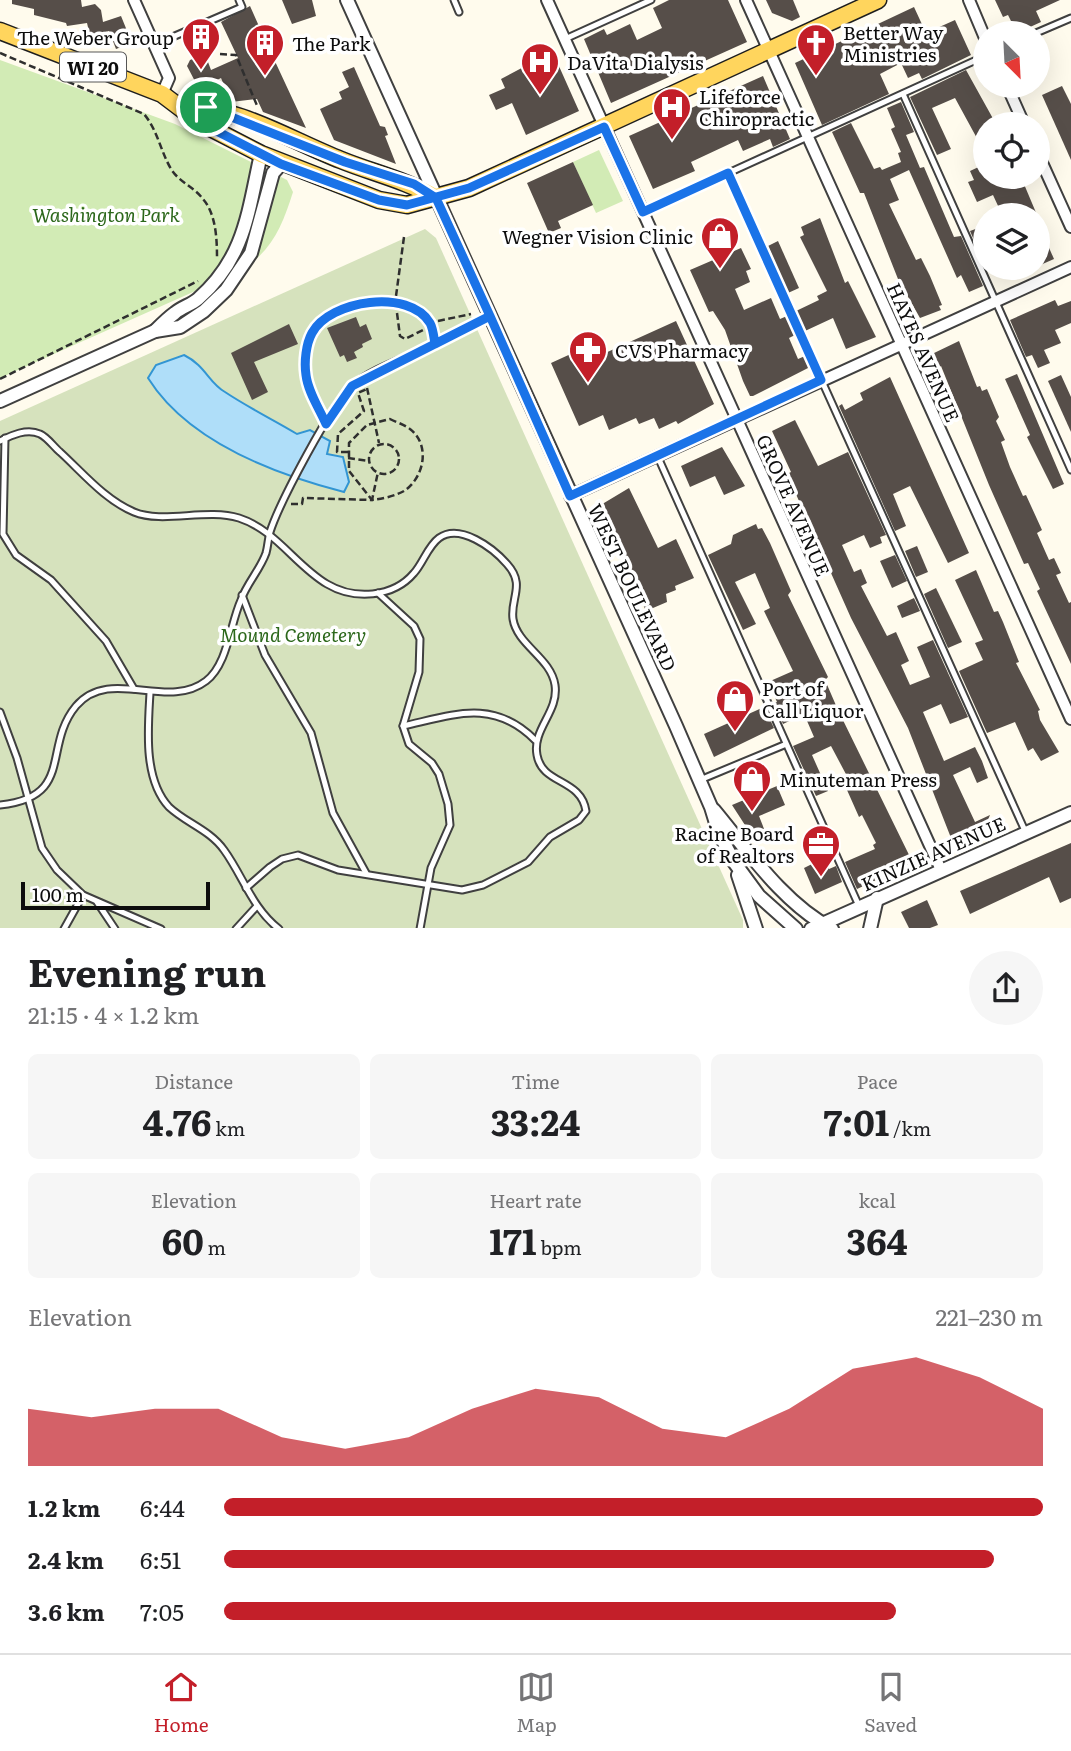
<!DOCTYPE html>
<meta charset="utf-8">
<style>
:root{--surface:#fff;--page:#f6f6f6;--text:#202124;--muted:#757577;--line:#e0e0e0;--accent:#c31f29}
body{margin:0;font-family:Literata,serif;background:var(--page);color:var(--text);height:100vh;display:flex;flex-direction:column;font-size:26px;white-space:nowrap}
*{box-sizing:border-box;margin:0}
p{font-size:23px;color:var(--muted)}
.icon{flex:none;width:38px;height:38px;fill:none;stroke:currentColor;stroke-width:2;stroke-linecap:round;stroke-linejoin:round}
.map{position:relative;height:928px;overflow:hidden}
.drawer{display:flex;flex-direction:column;background:var(--surface);flex:1}
.drawer>*{flex:none}
.needle{width:46px;rotate:156deg}
.controls{position:absolute;left:973px;top:21px;display:grid;gap:14px}
.controls a{display:grid;place-items:center;width:77px;height:77px;border-radius:50%;background:var(--surface);box-shadow:0 7px 28px #0002;font-size:35px}
.scale{position:absolute;left:21px;bottom:18px;width:189px;box-sizing:border-box;padding-left:7px;border:4px solid #0d0d0d;border-top:0;font-size:19px;line-height:24px;white-space:nowrap;color:#0d0d0d;-webkit-text-stroke:5px #fff;paint-order:stroke}
.pin{position:absolute;display:grid;place-items:center;width:60px;height:60px;color:#fff;margin:-30px;border:4px solid #fff;border-radius:50%;box-shadow:0 2px 7px #0007}
.round{display:grid;place-items:center;flex:none;width:74px;height:74px;border-radius:37px;background:var(--page)}
.overview{display:flex;align-items:center;justify-content:space-between;height:119px;padding:0 28px}
h1{font-size:38px;font-weight:700;line-height:52px}
.stats{display:grid;grid-template-columns:repeat(3,1fr);gap:10px;height:119px;padding:7px 28px}
.stats div{display:grid;align-content:center;border-radius:10px;background:var(--page);text-align:center}
.stats b{font-size:35px;font-weight:700}
.stats small{font-size:19px;font-weight:400}
.stats p{font-size:19px}
.chart{height:196px;padding:14px 28px}
.chart p{display:flex;justify-content:space-between}
.chart svg{width:100%;height:126px;margin-top:7px;fill:var(--accent);opacity:.7}
ul{padding:0 28px;list-style:none;font-size:23px}
li{display:grid;grid-template-columns:112px 84px 1fr;align-items:center;height:52px}
li i{height:18px;border-radius:9px;background:var(--accent)}
.dock{display:flex;justify-content:space-around;align-items:center;height:98px;border-top:2px solid var(--line);background:var(--surface);font-size:19px;color:var(--muted)}
.dock a{display:grid;justify-items:center;gap:4px}
.dock .active{color:var(--accent)}
.map>svg:first-child{display:block}
</style>
<div class="map">
<svg width="1071" height="929" viewBox="0 0 1071 929">
<rect width="100%" height="100%" fill="#fffbed"/>
<!-- green -->
<g fill="#d2ebb5">
<path d="M0,60l175,64 112,56 6,12c-11,35 -22,61 -55,80l-238,106z"/>
<polygon points="599,150 623,201 596,213 573,162"/>
</g>
<!-- cemetery -->
<polygon fill="#d6e2bd" points="425,229 436,238 743,920 743,928 0,928 0,421"/>
<!-- water -->
<path fill="#afdef9" stroke="#3295d3" stroke-width="2" d="M184,355c22,11 24,27 41,37 24,16 47,27 72,42l13,-4 20,11 -3,13 16,3 6,25 -5,10c-70,-18 -156,-50 -196,-114l8,-13z"/>
<!-- building -->
<g fill="#564e49">
<polygon points="12,0 81,0 82,7 95,4 101,10 103,22 121,16 132,43 116,49 109,31 90,36 87,23 67,26 66,23 34,15 34,9 12,4"/>
<polygon points="282,0 312,0 316,16 292,24"/>
<polygon points="669,0 728,0 747,42 611,103 584,39 604,29 607,35 630,24 637,40 662,28 653,8"/>
<polygon points="766,0 793,0 800,17 792,21 772,13"/>
<polygon points="995,0 1060,0 1036,11 1041,22 1017,33 1008,15 1003,17"/>
<polygon points="250,6 266,42 306,128 263,112 257,99 231,102 221,78 199,89 187,66 190,60 205,54 211,70 238,58 221,22"/>
<polygon points="914,7 926,33 955,20 971,55 922,79 919,73 908,78 901,63 880,74 889,94 822,125 795,63"/>
<polygon points="550,53 554,55 579,111 526,135 512,103 496,110 489,95 505,88 501,79"/>
<polygon points="354,67 380,126 385,127 388,135 385,136 396,164 334,140 320,109 342,99 339,92 349,87 342,72"/>
<polygon points="966,70 996,124 985,124 985,153 955,98 932,108 951,149 937,155 910,97"/>
<polygon points="763,76 790,139 773,147 770,139 743,151 738,140 691,162 695,171 653,189 629,136"/>
<polygon points="1062,86 1071,104 1071,160 1042,95"/>
<polygon points="901,102 914,132 906,135 920,168 924,167 954,237 961,236 983,286 969,292 961,275 957,278 909,170 890,179 899,200 889,204 916,260 921,258 930,276 942,305 939,306 941,310 920,318 898,279 864,193 860,193 832,132 851,123 874,169 880,167 882,170 901,162 898,153 901,152 891,129 895,127 887,108"/>
<polygon points="573,162 593,205 558,221 561,228 549,233 527,183"/>
<polygon points="985,164 985,177 1021,177 1037,215 1011,215 1006,205 999,208 993,195 977,202 968,182 974,180 970,171"/>
<polygon points="820,218 845,283 848,281 876,337 846,349 833,318 805,331 796,311 819,300 817,296 827,291 800,237 804,235 801,227"/>
<polygon points="1038,223 1054,259 1038,266"/>
<polygon points="981,227 985,236 985,265 970,231"/>
<polygon points="778,241 799,288 788,293 768,246"/>
<polygon points="741,248 751,269 746,271 750,282 735,289 744,310 771,298 780,319 787,316 795,335 789,338 798,359 805,356 810,367 753,396 750,396 743,381 725,330 713,311 709,312 690,270"/>
<polygon points="1055,300 1058,306 1071,301 1071,323 1055,330 1061,343 1044,350 1050,363 1038,368 1032,355 1026,357 1010,320"/>
<polygon points="356,317 360,327 366,324 372,339 362,344 363,347 354,352 357,358 347,362 344,355 340,357 327,328"/>
<polygon points="676,321 714,404 678,424 676,421 659,429 654,418 639,424 636,418 609,430 603,415 579,426 551,363 597,342 603,354"/>
<polygon points="289,324 298,344 254,362 268,392 252,400 231,353"/>
<polygon points="959,341 977,387 980,386 982,391 987,389 999,417 996,421 1005,440 1001,442 1010,467 1023,496 1026,495 1042,530 1037,533 1049,560 1054,558 1061,573 1056,575 1069,603 1071,602 1071,664 1037,591 1040,589 1028,563 1024,564 989,485 941,366 938,368 932,354"/>
<polygon points="1017,374 1064,484 1053,489 1027,437 1030,435 1005,379"/>
<polygon points="1061,375 1071,397 1071,432 1048,381"/>
<polygon points="890,377 969,553 948,563 910,486 893,494 906,526 895,531 839,406 842,404 845,410 863,400 860,393"/>
<polygon points="795,420 818,466 848,452 886,535 880,537 882,543 870,548 864,535 842,545 854,572 861,569 867,583 861,586 887,636 896,632 909,661 901,665 910,685 930,677 917,647 933,640 968,717 950,724 941,704 923,712 944,761 975,747 982,761 988,778 977,783 970,767 953,775 975,822 990,815 982,834 972,838 953,843 908,728 851,618 787,474 791,472 772,431"/>
<polygon points="722,447 745,486 724,495 715,476 690,487 681,466"/>
<polygon points="629,488 658,548 676,539 694,578 675,586 676,590 666,594 667,602 646,611 599,506"/>
<polygon points="756,524 758,529 762,528 770,543 791,591 788,595 828,677 825,680 838,710 913,863 857,889 845,862 875,849 873,845 876,843 862,815 859,817 843,781 848,778 831,746 812,755 828,791 816,796 793,746 814,737 804,714 783,724 774,703 777,702 768,682 793,671 764,611 770,608 755,573 735,582 756,624 743,630 708,555 731,544 733,535"/>
<polygon points="917,546 928,572 916,577 905,551"/>
<polygon points="895,555 907,581 892,588 880,561"/>
<polygon points="976,570 994,612 998,611 1003,622 1019,662 1016,663 1040,710 1038,711 1040,720 1059,752 1041,761 1033,748 1028,751 1015,722 987,733 959,671 983,660 975,643 983,640 955,580"/>
<polygon points="936,588 962,642 948,648 924,594"/>
<polygon points="914,598 920,611 902,618 897,606"/>
<polygon points="764,707 774,728 714,757 704,734"/>
<polygon points="777,786 785,805 759,816 766,834 754,839 732,805"/>
<polygon points="1071,843 1071,898 1060,903 1049,877 970,914 960,891"/>
<polygon points="824,858 829,869 836,866 842,882 815,894 804,868"/>
<polygon points="927,900 938,925 930,928 909,928 901,912"/>
</g>
<g fill="none" stroke-linecap="round" stroke-linejoin="round">
<defs>
<g id="service">
<polyline points="454,0 459,12"/>
<polyline points="1036,33 1071,18"/>
<polyline points="565,39 651,0"/>
<polyline points="154,45 242,7 239,0"/>
<polyline points="903,94 1071,470"/>
<polyline points="728,173 1026,833"/>
<polyline points="643,212 985,56"/>
<path d="M326,424c-7,-16 -18,-32 -20,-49 -2,-13 0,-31 6,-42 18,-33 97,-45 118,-10 3,5 4,15 5,21"/>
<polyline points="5,438 3,534 16,555 51,580 106,641 134,689"/>
<path d="M0,441c12,-6 27,-13 40,-7 7,3 14,13 20,18 22,20 45,48 74,60 29,12 72,-4 105,6 37,12 56,47 88,66 27,16 66,14 87,-11 9,-10 14,-27 25,-35 21,-15 54,10 68,26 19,21 3,34 6,55 4,26 38,39 42,66 4,27 -23,44 -18,70 5,30 44,23 49,56l-7,9 -29,17 -22,25 -45,23 -21,5 -124,-20 -40,-15 -16,4 -12,8 -24,21"/>
<polyline points="657,455 859,906"/>
<polyline points="378,593 414,626 420,639 419,672 403,726 409,744 432,763 439,774 448,804 450,825 431,868 420,929"/>
<polyline points="242,595 265,655 311,733 333,813 366,873"/>
<path d="M150,693c-2,35 -7,86 19,114 17,16 41,23 55,43 19,26 28,58 55,79"/>
<polyline points="0,712 17,758 42,848 57,870 83,895 161,929"/>
<path d="M403,726c50,-11 90,-28 132,14"/>
<polyline points="700,780 784,745"/>
<path d="M0,805c75,-8 42,-58 76,-99 34,-40 91,5 130,-25 22,-17 24,-57 35,-81 6,-17 19,-30 25,-47 2,-7 2,-14 4,-21 9,-28 62,-130 83,-147 18,-15 44,-24 66,-34 24,-11 47,-23 71,-35"/>
<polyline points="97,902 115,929"/>
<polyline points="64,929 83,895"/>
<polyline points="236,929 257,906"/>
</g>
<g id="minor">
<polyline points="134,0 169,78 162,94"/>
<polyline points="547,0 941,870"/>
<polyline points="746,0 1071,719"/>
<polyline points="969,0 985,38"/>
<polyline points="1007,86 1024,124"/>
<polyline points="1038,154 1071,227"/>
<polyline points="570,496 1071,267"/>
</g>
<g id="tertiary">
<polyline points="347,0 676,726 711,807 719,833 734,862 759,896 796,929"/>
<path d="M155,331c6,-6 13,-13 20,-18 7,-6 16,-8 23,-14 47,-41 50,-87 63,-145"/>
<polyline points="0,401 155,331 180,327 204,311 226,290 251,253 273,173 281,164"/>
<path d="M714,810c34,41 70,94 118,119"/>
<polyline points="738,875 756,929"/>
<polyline points="811,929 1071,813"/>
<polyline points="870,929 877,898"/>
</g>
<g id="primary">
<polyline points="0,31 162,94 199,122 261,154 379,200 407,205 469,188 878,0"/>
<path d="M184,107c53,-1 108,34 157,53 32,13 65,20 95,38"/>
</g>
</defs>
<!-- service casing -->
<use href="#service" stroke="#404040" stroke-width="9"/>
<!-- minor casing -->
<use href="#minor" stroke="#404040" stroke-width="14"/>
<!-- tertiary casing -->
<use href="#tertiary" stroke="#404040" stroke-width="16"/>
<!-- primary casing -->
<use href="#primary" stroke="#1e1e1e" stroke-width="19"/>
<!-- path -->
<g stroke="#2f2f2f" stroke-width="2.5" stroke-dasharray="7 3.5" stroke-linecap="butt">
<path d="M0,53l144,61c14,17 16,36 27,55 8,13 23,18 32,30 13,15 14,40 14,59"/>
<polyline points="220,54 236,55 258,108"/>
<polyline points="396,296 404,237"/>
<polyline points="397,313 400,336 405,339 423,330"/>
<polyline points="438,321 471,314"/>
<polyline points="0,379 198,281"/>
<polyline points="367,388 379,443"/>
<path d="M390,419c6,3 15,6 20,10 21,16 14,49 -6,62 -9,5 -22,8 -32,9l-23,-29v-28l18,-18z"/>
<circle cx="384" cy="459" r="15"/>
<polyline points="348,452 337,452 338,434 364,411 358,393 367,389"/>
<polyline points="348,458 369,461"/>
<polyline points="291,504 302,504 303,498 372,500 378,472"/>
</g>
<!-- service -->
<use href="#service" stroke="#fff" stroke-width="5"/>
<!-- minor -->
<use href="#minor" stroke="#fff" stroke-width="10"/>
<!-- tertiary -->
<use href="#tertiary" stroke="#fff" stroke-width="12"/>
<!-- primary -->
<use href="#primary" stroke="#ffd55d" stroke-width="16"/>
</g>
<g fill="none" stroke-linecap="round" stroke-linejoin="round">
<defs>
<path id="route" d="M206,107l139,55 69,22 22,14 54,118 -138,70 -26,38c-7,-16 -18,-32 -20,-49 -2,-13 0,-31 6,-42 18,-33 97,-45 118,-10 3,5 4,15 5,21l55,-28 80,180 251,-116 -93,-207 -85,39 -39,-85 -135,61 -62,17 -28,-5 -98,-36 -82,-42 -15,-15h22"/>
</defs>
<!-- route casing -->
<use href="#route" stroke="#fff" stroke-width="14"/>
<!-- route -->
<use href="#route" stroke="#1a73e8" stroke-width="9"/>
</g>
<!-- icons -->
<defs>
<symbol id="building-pin" viewBox="-11 -11 22 30"><path d="M0 17L-7.5 6A9.5 9.5 0 1 1 7.5 6Z" fill="#c31f29" stroke="#fff"/><path d="M-4-6H4V6H1V3H-1V6H-4ZM-2.5-4.3h1.7v1.8h-1.7ZM.8-4.3h1.7v1.8H.8ZM-2.5-1h1.7V.8h-1.7ZM.8-1h1.7V.8H.8Z" fill="#fff"/></symbol>
<symbol id="church-pin" viewBox="-11 -11 22 30"><path d="M0 17L-7.5 6A9.5 9.5 0 1 1 7.5 6Z" fill="#c31f29" stroke="#fff"/><path d="M-1.2-6h2.4v3.5h3.3v2.4h-3.3V6h-2.4V-.1h-3.3v-2.4h3.3Z" fill="#fff"/></symbol>
<symbol id="hospital-pin" viewBox="-11 -11 22 30"><path d="M0 17L-7.5 6A9.5 9.5 0 1 1 7.5 6Z" fill="#c31f29" stroke="#fff"/><path d="M-5-5h3v3.5h4V-5h3V5h-3V1.5h-4V5h-3Z" fill="#fff"/></symbol>
<symbol id="shop-pin" viewBox="-11 -11 22 30"><path d="M0 17L-7.5 6A9.5 9.5 0 1 1 7.5 6Z" fill="#c31f29" stroke="#fff"/><path d="M-5-2.5h2.3a2.7 3.5 0 0 1 5.4 0H5L5.5 6h-11ZM-1.5-2.5h3a1.5 2.3 0 0 0-3 0Z" fill="#fff"/></symbol>
<symbol id="pharmacy-pin" viewBox="-11 -11 22 30"><path d="M0 17L-7.5 6A9.5 9.5 0 1 1 7.5 6Z" fill="#c31f29" stroke="#fff"/><path d="M-2-6h4v4h4v4h-4v4h-4v-4h-4v-4h4Z" fill="#fff"/></symbol>
<symbol id="office-pin" viewBox="-11 -11 22 30"><path d="M0 17L-7.5 6A9.5 9.5 0 1 1 7.5 6Z" fill="#c31f29" stroke="#fff"/><path d="M-6-3h4V-5.5h4V-3h4V5H-6ZM-1-4.5V-3h2v-1.5ZM-6 0V1H6V0Z" fill="#fff"/></symbol>
</defs>
<g fill-rule="evenodd">
<use href="#building-pin" x="179" y="15" width="44" height="60"/>
<use href="#building-pin" x="243" y="21" width="44" height="60"/>
<use href="#church-pin" x="794" y="21" width="44" height="60"/>
<use href="#hospital-pin" x="518" y="40" width="44" height="60"/>
<use href="#hospital-pin" x="650" y="85" width="44" height="60"/>
<use href="#shop-pin" x="698" y="214" width="44" height="60"/>
<use href="#pharmacy-pin" x="566" y="328" width="44" height="60"/>
<use href="#shop-pin" x="713" y="677" width="44" height="60"/>
<use href="#shop-pin" x="730" y="757" width="44" height="60"/>
<use href="#office-pin" x="799" y="822" width="44" height="60"/>
</g>
<g text-anchor="middle" dominant-baseline="central" stroke-width="7" stroke-linejoin="round" paint-order="stroke">
<!-- shield labels -->
<rect fill="#fff" stroke="#565656" stroke-width="2" x="60" y="52.5" width="66" height="29" rx="5"/>
<g font-size="18" font-weight="bold" fill="#0d0d0d">
<text x="93" y="67">WI 20</text>
</g>
<!-- poi labels -->
<g font-size="19" fill="#0d0d0d" stroke="#fff" text-anchor="start">
<text x="843" y="32">Better Way<tspan x="843" dy="22">Ministries</tspan></text>
<text x="174" y="37" text-anchor="end">The Weber Group</text>
<text x="292" y="43">The Park</text>
<text x="567" y="62">DaVita Dialysis</text>
<text x="699" y="96">Lifeforce<tspan x="699" dy="22">Chiropractic</tspan></text>
<text x="693" y="236" text-anchor="end">Wegner Vision Clinic</text>
<text x="615" y="350">CVS Pharmacy</text>
<text x="762" y="688">Port of<tspan x="762" dy="22">Call Liquor</tspan></text>
<text x="779" y="779">Minuteman Press</text>
<text x="794" y="833" text-anchor="end">Racine Board<tspan x="794" dy="22">of Realtors</tspan></text>
</g>
<!-- park labels -->
<g font-size="19" font-style="italic" fill="#2b671a" stroke="#fff">
<text x="106" y="214">Washington Park</text>
<text x="293" y="634">Mound Cemetery</text>
</g>
<!-- street labels -->
<g font-size="19" fill="#0d0d0d" stroke="#fff">
<text transform="translate(924 352) rotate(66)">HAYES AVENUE</text>
<text transform="translate(794 505) rotate(66)">GROVE AVENUE</text>
<text transform="translate(633 587) rotate(65)">WEST BOULEVARD</text>
<text transform="translate(933 853) rotate(-24)">KINZIE AVENUE</text>
</g>
</g>
</svg>
<div class="controls">
<a><svg class="needle" viewBox="-14 -14 28 28"><path d="M0-13l5 13h-10z" fill="#e53935"/><path d="M0 13l5-13h-10z" fill="#757577"/></svg></a>
<a><svg class="icon" aria-label="locate" viewBox="0 0 24 24"><circle cx="12" cy="12" r="6"/><path d="M12 2v4M12 18v4M2 12h4M18 12h4"/></svg></a>
<a><svg class="icon" aria-label="layers" viewBox="0 0 24 24"><path d="M12 4l9 5-9 5-9-5zM3 14l9 5 9-5"/></svg></a>
</div>
<div class="scale">100 m</div>
<div class="pin" style="left:206px;top:107px;background:#1e9e55"><svg class="icon" aria-label="arrive" viewBox="0 0 24 24"><path d="M6 21V4h12l-3 4 3 4H6"/></svg></div>
</div>
<section class="drawer">
<div class="overview"><div><h1>Evening run</h1><p>21:15 · 4 × 1.2 km</p></div><a class="round"><svg class="icon" aria-label="share" viewBox="0 0 24 24"><path d="M12 15V3M7 8l5-5 5 5M5 13v7h14v-7"/></svg></a></div>
<div class="stats">
<div><p>Distance</p><b>4.76<small> km</small></b></div>
<div><p>Time</p><b>33:24</b></div>
<div><p>Pace</p><b>7:01<small> /km</small></b></div>
</div>
<div class="stats">
<div><p>Elevation</p><b>60<small> m</small></b></div>
<div><p>Heart rate</p><b>171<small> bpm</small></b></div>
<div><p>kcal</p><b>364</b></div>
</div>
<div class="chart"><p><span>Elevation</span>221–230 m</p>
<svg viewBox="0 0 160 44" preserveAspectRatio="none"><path d="M0 44V24L10 27L20 24L30 24L40 34L50 38L60 34L70 24L80 17L90 20L100 31L110 34L120 24L130 10L140 6L150 13L160 24V44z"/></svg>
</div>
<ul>
<li><b>1.2 km</b>6:44<i style="width:100%"></i></li>
<li><b>2.4 km</b>6:51<i style="width:94%"></i></li>
<li><b>3.6 km</b>7:05<i style="width:82%"></i></li>
</ul>
</section>
<nav class="dock">
<a class="active"><svg class="icon" aria-label="home" viewBox="0 0 24 24"><path d="M3 11l9-7 9 7M6 9v11h12V9"/></svg>Home</a>
<a><svg class="icon" aria-label="map" viewBox="0 0 24 24"><path d="M3 6l6-2 6 2 6-2v14l-6 2-6-2-6 2zM9 4v14M15 6v14"/></svg>Map</a>
<a><svg class="icon" aria-label="saved" viewBox="0 0 24 24"><path d="M7 4h10v16l-5-4-5 4z"/></svg>Saved</a>
</nav>
